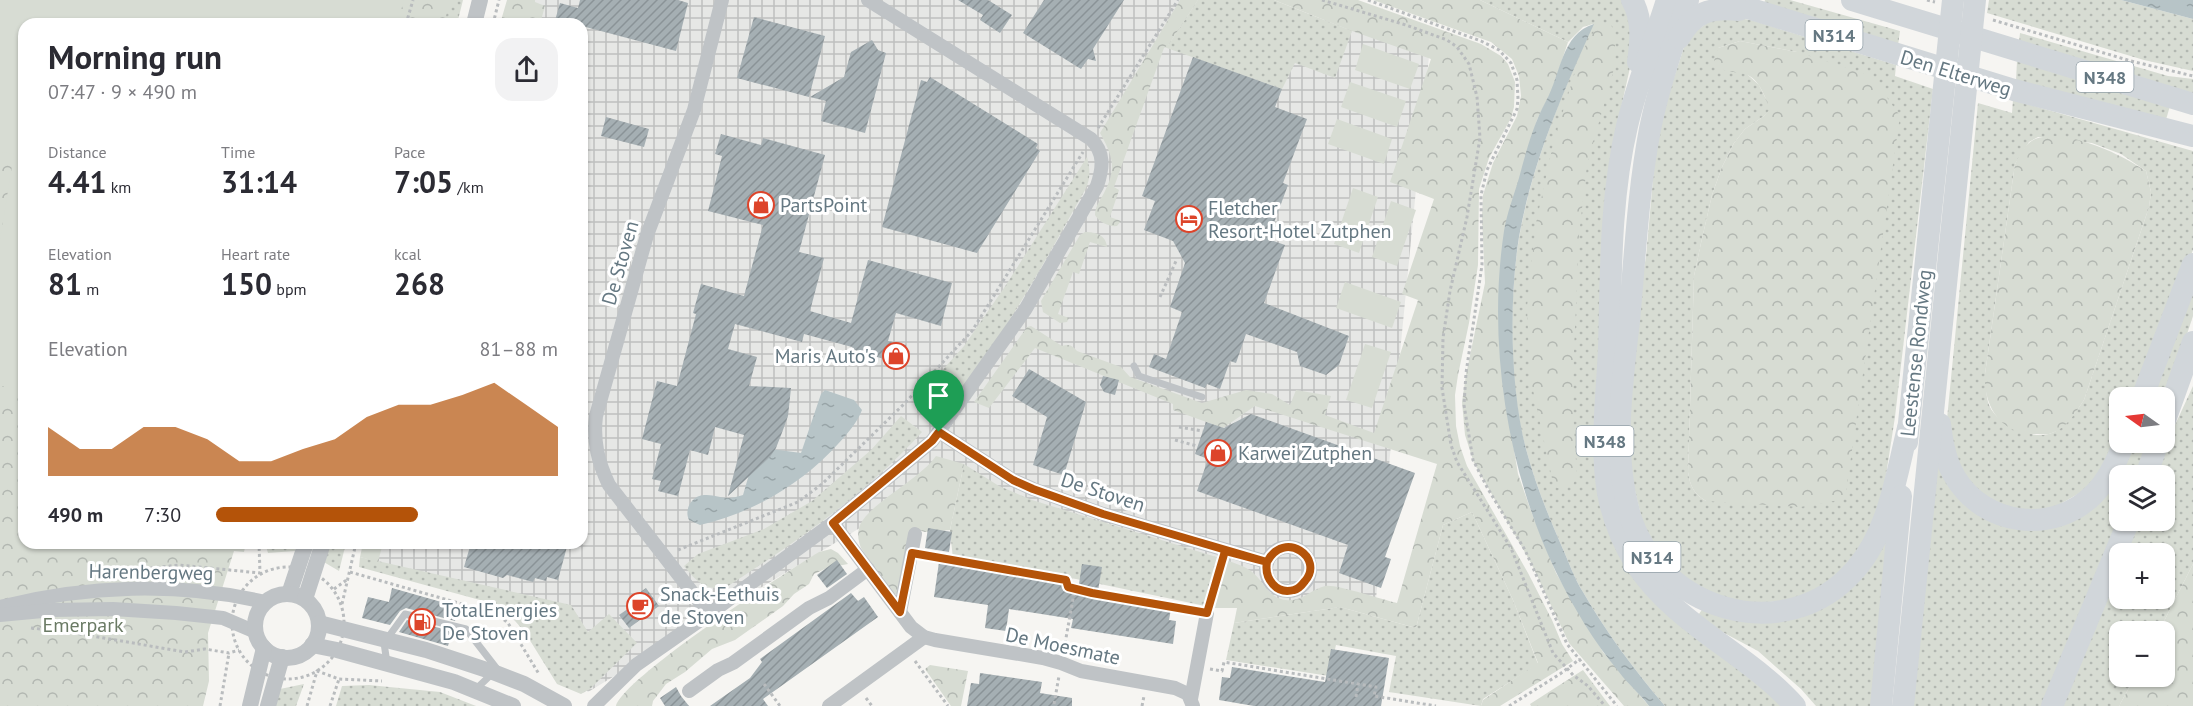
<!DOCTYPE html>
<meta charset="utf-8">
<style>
:root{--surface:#fff;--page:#f2f2f3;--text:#2b2b33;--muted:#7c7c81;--accent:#b45309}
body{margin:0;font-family:"PT Sans",sans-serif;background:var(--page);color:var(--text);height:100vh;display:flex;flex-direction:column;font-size:22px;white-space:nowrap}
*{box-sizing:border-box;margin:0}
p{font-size:20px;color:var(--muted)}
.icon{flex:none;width:33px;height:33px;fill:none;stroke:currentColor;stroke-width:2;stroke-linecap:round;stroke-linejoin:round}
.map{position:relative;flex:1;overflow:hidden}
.side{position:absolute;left:18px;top:18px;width:570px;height:531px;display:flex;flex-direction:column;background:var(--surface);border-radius:18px;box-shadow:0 2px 4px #0004}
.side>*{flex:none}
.needle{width:39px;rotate:284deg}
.fabs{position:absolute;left:2109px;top:387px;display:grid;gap:12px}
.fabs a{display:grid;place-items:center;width:66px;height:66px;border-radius:12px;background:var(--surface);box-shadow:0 2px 4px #0004;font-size:30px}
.pin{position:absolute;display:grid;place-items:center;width:51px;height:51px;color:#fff;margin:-62px -26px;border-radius:50% 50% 50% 0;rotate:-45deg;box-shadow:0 0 6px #0007}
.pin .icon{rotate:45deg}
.round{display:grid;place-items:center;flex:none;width:63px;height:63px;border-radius:18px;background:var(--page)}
.overview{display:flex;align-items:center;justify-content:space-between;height:102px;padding:0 30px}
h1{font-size:33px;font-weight:800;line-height:45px}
.stats{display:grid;grid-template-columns:repeat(3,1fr);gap:9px;height:102px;padding:6px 30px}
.stats div{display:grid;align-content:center}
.stats b{font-size:30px;font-weight:800}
.stats small{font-size:16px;font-weight:400}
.stats p{font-size:16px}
.chart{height:168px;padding:12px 30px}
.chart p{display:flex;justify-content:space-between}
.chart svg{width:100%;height:108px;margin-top:6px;fill:var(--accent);opacity:.7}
ul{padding:0 30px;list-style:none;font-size:20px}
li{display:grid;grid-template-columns:96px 72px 1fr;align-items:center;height:45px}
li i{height:15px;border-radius:8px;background:var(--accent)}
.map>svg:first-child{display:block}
</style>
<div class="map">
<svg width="2193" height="706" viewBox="0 0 2193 706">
<defs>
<pattern id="industrial-grid" width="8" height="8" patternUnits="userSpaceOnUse" patternTransform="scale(1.5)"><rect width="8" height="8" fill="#e6e7e5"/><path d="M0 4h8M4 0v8" fill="none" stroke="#bec0bf"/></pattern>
<pattern id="grass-dots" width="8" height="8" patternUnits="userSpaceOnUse" patternTransform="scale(1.5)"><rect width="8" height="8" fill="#d7dcd3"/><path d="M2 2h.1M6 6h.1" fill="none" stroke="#b2b7b1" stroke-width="1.8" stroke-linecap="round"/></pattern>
<pattern id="forest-crowns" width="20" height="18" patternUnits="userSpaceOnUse" patternTransform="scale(1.5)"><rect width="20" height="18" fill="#d7dcd3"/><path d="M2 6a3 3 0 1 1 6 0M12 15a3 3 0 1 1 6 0" fill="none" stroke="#b2b7b1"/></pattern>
<pattern id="water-ripples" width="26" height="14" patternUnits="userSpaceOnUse" patternTransform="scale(1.5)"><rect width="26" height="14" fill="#b7c4c7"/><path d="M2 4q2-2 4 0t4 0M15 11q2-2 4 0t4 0" fill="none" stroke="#98a4a7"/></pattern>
<pattern id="building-hatch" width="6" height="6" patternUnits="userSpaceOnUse" patternTransform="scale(1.5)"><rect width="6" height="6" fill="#a5afb3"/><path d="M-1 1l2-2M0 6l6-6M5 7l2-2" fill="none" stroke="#8a9397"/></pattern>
</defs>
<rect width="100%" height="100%" fill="#f6f5f2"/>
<!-- industrial -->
<polygon fill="url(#industrial-grid)" points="533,0 1245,0 1430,46 1375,609 1282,608 956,470 588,692 490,597 376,567 382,543 582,543 582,24 526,24"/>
<!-- grass -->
<g fill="url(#grass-dots)" fill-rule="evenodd">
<polygon points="419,0 463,0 457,24 412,24"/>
<polygon points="1198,0 1274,0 1352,31 1335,78 1295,63 1282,89 1164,47 1169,44"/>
<path d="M1480,0h144l9,14v40l-22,99 -5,370 179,183h-120c-30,-35 -59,-74 -82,-114 -9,-14 -14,-30 -21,-45 -14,-32 -27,-64 -36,-98 -17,-61 -17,-148 -7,-211 13,-75 44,-146 74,-214l-10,3 -15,15z"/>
<polygon points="1765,0 1790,0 1900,31 1898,45 1764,4"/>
<polygon points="1989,0 2121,0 2193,19 2193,71 2144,60 1987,13"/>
<path d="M1725,16l26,4 145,45 -1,11 38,13 -38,328 -11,71 -8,31 -29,50 -47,31 -61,4 -56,-24 -37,-43 -19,-80 8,-138 11,-62 10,-111 12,-50 19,-58 28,-21zM1740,41l57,11 -91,449c-12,-7 -16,-15 -18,-29l6,-196 7,-33 11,-48 10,-28 12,-24 11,-14 19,-13 7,-7 -12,-24 -41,-37z"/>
<polygon points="2020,33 2168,76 2193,79 2193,94 2019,42"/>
<polygon points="2017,61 2170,106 2165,123 2016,81"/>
<path d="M2013,100l180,51v99l-57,147 -16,1 -1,41 -24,45 -50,29 -52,-8 -35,-37 -11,-49 31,-316 34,10zM2038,137l54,6 29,11 25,17 5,21 -2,15 -65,193c-22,33 -36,45 -74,26 -9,-5 -19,-13 -22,-24 -2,-8 -2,-19 -3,-28l30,-210 14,-22z"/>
<path d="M1087,157c3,13 4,21 -2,33 -41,72 -85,156 -140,218l-25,-13 44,-49 42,-61z"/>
<polygon points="2193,278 2193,316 2165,400 2164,398 2148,398"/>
<polygon points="2193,386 2193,564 2159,631 2120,632 2120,676 2135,677 2119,706 2058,706 2119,558 2120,598 2164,598 2164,554 2121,553 2134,521 2164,520 2164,476 2152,475"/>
<path d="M901,416l21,16c-57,63 -126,110 -197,156 -21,2 -29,-7 -41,-22l14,-12 66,-25 48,-28 59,-51z"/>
<polygon points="1935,438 1951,485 2050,526 2130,443 2150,443 2139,475 2120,476 2120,520 2047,706 1909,706"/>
<polygon points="964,464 999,486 1032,500 1226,560 1215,608 1076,579 953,559 950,530"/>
<polygon points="1472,512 1513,600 1538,664 1483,699 1481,706 1389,692 1396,656 1336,645 1329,676 1226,660 1234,623 1340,607 1416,628 1443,525"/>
<polygon points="1888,527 1876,706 1816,706 1801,689 1758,651 1696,618 1704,607 1796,615"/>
<polygon points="265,543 297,543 295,551 268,553"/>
<polygon points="328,543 346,543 339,571 322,561"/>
<polygon points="360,557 571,605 588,632 609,614 637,643 590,689 581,694 557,684 526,634 508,612 480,600 359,567"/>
<polygon points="304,684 296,706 275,706 280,689"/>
<polygon points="369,685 440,692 476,706 336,706 342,686"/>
</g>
<!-- forest -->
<g fill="url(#forest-crowns)">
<polygon points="0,0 450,0 444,24 24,24 24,543 246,543 244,552 234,551 208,633 209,681 203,706 0,706"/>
<polygon points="507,0 535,0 535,2 545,6 540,24 500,24"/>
<path d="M1180,0h18l-29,44 -5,4 -50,139 5,3 -9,27 11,4 -4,5c-8,1 -18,-4 -22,-11 0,-8 5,-15 9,-22 13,-24 9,-37 -4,-60z"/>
<path d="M1274,0h84l123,44 20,12 7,8 7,18 -1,25 -3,11 -22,40 -10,31 -1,76 -9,58 -11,52 -3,20 1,31 4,20 7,20 61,107 24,47 10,24 11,17 -73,45h-19l2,-6 55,-37 -25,-63 -41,-88 -29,13 -27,103 -76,-21 -106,16 3,-15h-22l11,-48c8,3 18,6 25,11 13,10 17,27 35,29 16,2 25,-11 39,-14 11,-2 58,14 72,17l40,-139 -182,-58 -32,22 -50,-18v-6l-138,-56 -46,60 -15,-6 53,-75 4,-1 31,20c7,-2 10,-1 15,5l44,16 9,10 72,26 44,-13 26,4 18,11 6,-15 35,6 -6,19 49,18 44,-133 -16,-6 32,-95 -44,-17 41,-123 -79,-28z"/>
<polygon points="1373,0 1480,0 1568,42 1552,90 1537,120 1505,229 1513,444 1518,474 1531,511 1556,573 1603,652 1649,706 1624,706 1569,643 1531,563 1474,463 1465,435 1462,402 1466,375 1485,283 1482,216 1483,195 1493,163 1517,116 1521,96 1519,76 1512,59 1491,42"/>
<polygon points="1599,23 1610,24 1615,31 1615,65 1587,165 1579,235 1572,396 1577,477 1572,486 1557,488 1553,483 1530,376 1527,307 1536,223 1554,140 1581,53"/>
<path d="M1740,41l57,11 75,24 28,40 -55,383 -45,8 -94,-6c-12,-7 -16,-15 -18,-29l6,-196 7,-33 11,-48 10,-28 12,-24 11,-14 19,-13 6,-7c-5,-12 -11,-31 -25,-35 -18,-5 -15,4 -31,-13l4,-13z"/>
<path d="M2063,136c33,8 55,17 83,35l5,21 -2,15 -65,193c-9,13 -17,28 -32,33 -4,2 -10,1 -14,1 -35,2 -55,-26 -53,-60l30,-210c15,-28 18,-27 48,-28z"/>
<path d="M1085,232c11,0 21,3 22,15l-17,-5 -11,32 -6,-2 -15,42 11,4 -2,4 -7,1 -17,-11 -2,-11 39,-66z"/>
<path d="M936,456l28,8 -14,66 -25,2 -10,-3 -17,64 -5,3 -32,-48c-3,-8 -4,-15 -1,-23 10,-22 59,-45 76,-69z"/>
<polygon points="363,543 383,543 378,562 360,557"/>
<path d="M831,549l7,4 10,11 -21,4 -13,6 -5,10 -15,10 -11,12 -48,34 -23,9 -27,23 -19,12 -13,17 -1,5h-36c7,-28 170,-134 203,-154z"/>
<polygon points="2193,564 2193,706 2119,706 2135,677 2164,676 2164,632 2159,631"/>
<polygon points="930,665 968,671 961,706 951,706 925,669"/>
<polygon points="1583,670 1610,706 1531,706 1530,704"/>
</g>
<!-- pitch -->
<g fill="#d7dcd3">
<polygon points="0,0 404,0 397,24 24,24 24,389 0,386 0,239 14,154 0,152"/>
<polygon points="1363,44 1419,64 1410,89 1355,70"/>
<polygon points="1350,82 1406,101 1397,127 1341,107"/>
<polygon points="1337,119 1392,139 1384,164 1328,144"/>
<polygon points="1353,188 1378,197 1359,253 1334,244"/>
<polygon points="1391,201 1416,210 1397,266 1372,257"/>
<polygon points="1345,282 1401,302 1392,328 1336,308"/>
<polygon points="1365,344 1391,352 1372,408 1346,400"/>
</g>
<!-- water -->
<g fill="url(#water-ripples)">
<polygon points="2121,0 2193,0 2193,19"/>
<path d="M1594,24c-31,68 -62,139 -75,213 -10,63 -9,150 7,212 9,34 22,66 36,98 7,15 12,31 21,45 23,40 52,79 82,114h-16c-9,-12 -21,-22 -30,-34 -25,-30 -46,-65 -63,-100 -49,-102 -69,-229 -52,-341 3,-18 10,-36 15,-53 7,-26 14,-53 27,-77 15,-27 15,-67 48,-77z"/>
<path d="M825,390l29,10 8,10c-5,13 -14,23 -24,34 -35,39 -85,69 -138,81l-11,-5c-5,-10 2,-24 15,-25 15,-1 19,7 39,0l14,-48 44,6 20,-59z"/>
</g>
<!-- building -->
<g fill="url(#building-hatch)">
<polygon points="580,0 678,0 688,3 676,51 582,26 582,24 554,24 560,3 578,8"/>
<polygon points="958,0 988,0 1012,15 1000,33 980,20 983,15"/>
<polygon points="1044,0 1124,0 1093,49 1096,61 1088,59 1081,69 1023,33"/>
<polygon points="754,17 825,36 809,97 737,78"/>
<polygon points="872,40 878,50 886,53 865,133 821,121 826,101 810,97 844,77 851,52"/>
<polygon points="1193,57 1282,89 1275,107 1307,119 1283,183 1288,185 1268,239 1285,245 1264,303 1349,336 1339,365 1326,375 1300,366 1297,352 1246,334 1236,363 1230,361 1220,389 1207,384 1205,388 1149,367 1154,354 1166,359 1182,312 1170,307 1185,263 1173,241 1144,230 1155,201 1142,196"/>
<polygon points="930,77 1038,144 1036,148 1040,151 977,253 882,227 921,80 927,82"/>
<polygon points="606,117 649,129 644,147 601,136"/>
<polygon points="721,134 761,145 763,138 825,155 799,252 824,258 810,311 851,323 868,260 952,283 941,326 896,313 888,341 906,345 901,364 867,354 864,365 849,361 852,347 804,334 802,342 735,324 728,349 757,357 749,386 791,388 788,416 783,430 776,448 770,457 728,496 744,435 715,427 708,455 690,450 678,496 658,491 661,481 652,479 661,444 642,439 657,381 677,386 696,314 693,313 701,284 744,296 763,225 708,211 722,156 715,154"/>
<polygon points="1029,369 1086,402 1064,475 1033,465 1047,417 1012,396"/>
<polygon points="1103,376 1119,380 1115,395 1104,392 1100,385"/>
<polygon points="1251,414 1415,473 1385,557 1391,559 1381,588 1339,573 1348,545 1197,491 1208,459 1195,454 1206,422 1224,428"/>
<polygon points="928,528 952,532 949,552 925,548"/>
<polygon points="471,543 568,543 558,580 547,577 546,581 535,578 533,582 507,575 503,578 464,567"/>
<polygon points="837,560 847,574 827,588 817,575"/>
<polygon points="939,562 1079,584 1082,564 1102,567 1097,597 1171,609 1169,620 1176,621 1173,644 1071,628 1073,619 1009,609 1006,631 985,628 988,605 934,597"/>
<polygon points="392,588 459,607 455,621 406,608 400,611 390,625 362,618 368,597 389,602"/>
<polygon points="646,588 659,606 629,628 619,615 632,606 628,601"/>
<polygon points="851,593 858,601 864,597 878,617 763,699 768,706 710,706 750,678 762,662 760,659"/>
<polygon points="407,620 452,631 448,646 399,632"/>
<polygon points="1331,649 1389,658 1381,706 1254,706 1219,700 1222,677 1230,678 1232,667 1325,682"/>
<polygon points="980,673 1042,682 1040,693 1072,698 1072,706 967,706 971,683 979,684"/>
<polygon points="676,687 681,696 689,706 665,706 660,698"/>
</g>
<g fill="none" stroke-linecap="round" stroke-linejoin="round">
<!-- path -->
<g stroke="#b9bcbe" stroke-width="3" stroke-dasharray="3 3" stroke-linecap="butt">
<polyline points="1322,0 1406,25 1447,40 1457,47 1469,64 1477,97 1480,138 1467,217 1450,291 1443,338 1442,388 1451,445 1457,462 1511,548 1553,653 1573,675 1588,686 1605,706"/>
<polyline points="1368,0 1481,41 1499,50 1511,63 1517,80 1518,99 1517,109 1487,170 1481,195 1482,265 1466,373 1464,405 1473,460 1488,489 1525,550 1567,644 1617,706"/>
<polyline points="1927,0 1935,2"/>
<polyline points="1993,20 2131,61 2193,76"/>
<polyline points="406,24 413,0"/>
<polyline points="493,24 499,0"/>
<polyline points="1098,128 1178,0"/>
<polyline points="1160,297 1176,261"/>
<polyline points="1179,427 1203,431"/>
<polyline points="1175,440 1197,446"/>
<polyline points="678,550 798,502 822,484 904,404 972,331 1083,152"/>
<polyline points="926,555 1066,580 1068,587 1092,593 1192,610"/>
<circle cx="288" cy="623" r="56"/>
<polyline points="350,572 497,614 508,623 539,674"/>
<polyline points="97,574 179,565 260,573 259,543"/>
<polyline points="334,589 348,579"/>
<polyline points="1210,601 1221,564"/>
<polyline points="342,604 356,543"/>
<polyline points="31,628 69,632 185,652 205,649 229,653 239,650"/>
<polyline points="1064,649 1075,588"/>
<polyline points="915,661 948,706"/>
<polyline points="1210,669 1222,671 1224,662 1376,687 1374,696 1436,706"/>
<polyline points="764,684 780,706"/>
<polyline points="1356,697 1358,684"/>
<polyline points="866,698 872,706"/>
<polyline points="1054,704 1059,676"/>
<polyline points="220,706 229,653"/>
<polyline points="307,706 317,671 339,679 382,681"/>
<polyline points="330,706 339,679"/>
<polyline points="1142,706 1144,696"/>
<polyline points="1509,706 1560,674 1580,659"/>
</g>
<!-- service -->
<g stroke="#bfc3c6" stroke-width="7">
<polyline points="1134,366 1139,376 1202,397"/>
<polyline points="387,663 384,643 405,614 466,629 497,669 476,689"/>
</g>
<!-- minor -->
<g stroke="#bfc3c6" stroke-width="14">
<polyline points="939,432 1013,480 1033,489 1103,514 1267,562"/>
<polyline points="833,523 911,627 924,637 935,640 1043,658 1061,663 1081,671 1175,688 1188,694 1193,706"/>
<circle cx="1288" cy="569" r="22"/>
<path d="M0,607c86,-22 178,-25 265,-5"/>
<polyline points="900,612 915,534"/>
<path d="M709,614l-100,-129c-11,-23 -16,-43 -13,-69l51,-181 47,-125 28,-110"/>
<polyline points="0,615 53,610 113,609 176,613 223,618 256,632"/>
<polyline points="689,691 718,670 733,663 809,608 829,598 868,569"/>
<polyline points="1191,699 1207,613"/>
<path d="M594,706l42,-41 73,-51 124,-91 99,-82 93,-131 72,-124c6,-18 8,-33 -6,-47l-223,-139"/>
<polyline points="829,706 924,637"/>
</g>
<!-- tertiary -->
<g stroke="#bfc3c6" stroke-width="16">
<polyline points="474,24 480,0"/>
<polyline points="289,594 306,543"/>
<circle cx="287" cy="626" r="32"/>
<polyline points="305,599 323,543"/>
<polyline points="319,623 426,650 493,672 524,684 564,706"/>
<polyline points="312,645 337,650 454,682 513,706"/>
<polyline points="250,706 264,648"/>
<polyline points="268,706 282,657"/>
</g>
<!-- primary -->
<g stroke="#d1d6da" stroke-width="22">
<path d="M1632,0c11,20 9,41 6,62"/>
<path d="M1667,0c-13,42 -30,83 -40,126 -17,72 -16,148 -18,222 -2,48 -9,97 -1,145 5,26 14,49 28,71 40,61 112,89 159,142"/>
<path d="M1688,0c-14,43 -29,85 -38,129 -12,63 -15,128 -21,192 -7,62 -17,130 0,191 27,98 156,138 226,58 34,-39 41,-94 53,-142"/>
<polyline points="1722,0 2014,90 2193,136"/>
<polyline points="1852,0 2193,104"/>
<path d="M1679,38c15,-26 31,-31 60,-28"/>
<polyline points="2142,398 2193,264"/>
<polyline points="2164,423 2193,342"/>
<path d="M1940,424c2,18 5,37 15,53 29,49 99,58 139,17 14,-14 23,-33 30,-52"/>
<polyline points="1907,442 1953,0"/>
<polyline points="2146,476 2158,442"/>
<polyline points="1881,706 1901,496"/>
<polyline points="1903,706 1975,0"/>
<polyline points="2052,706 2129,520"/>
</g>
</g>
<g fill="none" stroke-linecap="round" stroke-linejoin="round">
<defs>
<path id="route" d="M939,432l-7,9 -99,82 67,89 12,-59 154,27 2,7 24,6 115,20 18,-62 42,11c-3,16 9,33 27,28 5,-1 8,-5 11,-9 20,-23 -21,-52 -38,-19l-164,-48 -70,-25 -20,-9 -74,-48"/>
</defs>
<!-- route casing -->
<use href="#route" stroke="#fff" stroke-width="12"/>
<!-- route -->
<use href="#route" stroke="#b45309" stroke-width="8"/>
</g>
<!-- icons -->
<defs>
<symbol id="shop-ring" viewBox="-11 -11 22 22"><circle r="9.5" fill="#fff" stroke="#dd442a" stroke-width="1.5"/><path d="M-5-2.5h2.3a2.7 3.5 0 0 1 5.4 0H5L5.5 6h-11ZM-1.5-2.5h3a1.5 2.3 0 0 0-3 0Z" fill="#dd442a"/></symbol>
<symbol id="hotel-ring" viewBox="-11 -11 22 22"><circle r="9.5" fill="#fff" stroke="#dd442a" stroke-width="1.5"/><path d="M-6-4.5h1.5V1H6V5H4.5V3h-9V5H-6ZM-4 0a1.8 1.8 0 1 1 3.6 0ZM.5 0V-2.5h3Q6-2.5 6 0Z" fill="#dd442a"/></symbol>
<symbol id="cafe-ring" viewBox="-11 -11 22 22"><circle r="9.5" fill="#fff" stroke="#dd442a" stroke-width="1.5"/><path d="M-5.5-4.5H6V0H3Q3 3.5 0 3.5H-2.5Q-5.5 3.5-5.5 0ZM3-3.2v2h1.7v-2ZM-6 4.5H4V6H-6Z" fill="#dd442a"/></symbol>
<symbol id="fuel-ring" viewBox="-11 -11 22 22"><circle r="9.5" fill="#fff" stroke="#dd442a" stroke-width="1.5"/><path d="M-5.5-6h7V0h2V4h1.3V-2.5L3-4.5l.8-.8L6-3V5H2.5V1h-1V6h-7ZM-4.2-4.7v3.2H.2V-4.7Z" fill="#dd442a"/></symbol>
</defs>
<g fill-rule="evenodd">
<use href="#shop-ring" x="746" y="190" width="30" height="30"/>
<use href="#hotel-ring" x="1174" y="204" width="30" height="30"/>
<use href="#shop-ring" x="881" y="341" width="30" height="30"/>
<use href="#shop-ring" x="1203" y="438" width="30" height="30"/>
<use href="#cafe-ring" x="625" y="591" width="30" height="30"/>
<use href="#fuel-ring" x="407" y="607" width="30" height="30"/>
</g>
<g text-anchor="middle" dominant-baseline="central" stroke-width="6" stroke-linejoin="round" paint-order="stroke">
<!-- shield labels -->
<g fill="#fff" stroke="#93a0a8" stroke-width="1.5">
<rect x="1805.5" y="20" width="57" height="30" rx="4.5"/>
<rect x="2076.5" y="62" width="57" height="30" rx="4.5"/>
<rect x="1576.5" y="426" width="57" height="30" rx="4.5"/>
<rect x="1623.5" y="542" width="57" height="30" rx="4.5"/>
</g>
<g font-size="18" font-weight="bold" fill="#657882">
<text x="1834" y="35">N314</text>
<text x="2105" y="77">N348</text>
<text x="1605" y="441">N348</text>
<text x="1652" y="557">N314</text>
</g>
<!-- street labels -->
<g font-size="20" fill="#657882" stroke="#fff">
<text transform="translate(1956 73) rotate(17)">Den Elterweg</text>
<text transform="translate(620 263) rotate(-74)">De Stoven</text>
<text transform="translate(1916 353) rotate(-84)">Leestense Rondweg</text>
<text transform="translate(1103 492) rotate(18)">De Stoven</text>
<text transform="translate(151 572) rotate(1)">Harenbergweg</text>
<text transform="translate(1063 646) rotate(12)">De Moesmate</text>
</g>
<!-- poi labels -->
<g font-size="20" fill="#657882" stroke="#fff" text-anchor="start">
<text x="780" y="205">PartsPoint</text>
<text x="1208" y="208">Fletcher<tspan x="1208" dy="23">Resort-Hotel Zutphen</tspan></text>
<text x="876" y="356" text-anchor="end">Maris Auto's</text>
<text x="1238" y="453">Karwei Zutphen</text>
<text x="660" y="594">Snack-Eethuis<tspan x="660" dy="23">de Stoven</tspan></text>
<text x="442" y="610">TotalEnergies<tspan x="442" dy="23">De Stoven</tspan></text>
</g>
<!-- park labels -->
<g font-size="20" fill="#6a7a64" stroke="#fff">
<text x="83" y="625">Emerpark</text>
</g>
</g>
</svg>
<div class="fabs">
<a><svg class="needle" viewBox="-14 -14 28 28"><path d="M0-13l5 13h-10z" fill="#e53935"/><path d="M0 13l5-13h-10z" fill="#7c7c81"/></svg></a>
<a><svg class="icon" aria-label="layers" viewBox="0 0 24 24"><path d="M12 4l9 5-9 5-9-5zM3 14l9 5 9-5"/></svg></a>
<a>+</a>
<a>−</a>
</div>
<div class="pin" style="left:939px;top:432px;background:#1e9e55"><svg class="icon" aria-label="arrive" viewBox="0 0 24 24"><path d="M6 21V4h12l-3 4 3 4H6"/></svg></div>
<section class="side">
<div class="overview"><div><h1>Morning run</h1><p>07:47 · 9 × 490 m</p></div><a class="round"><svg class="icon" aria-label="share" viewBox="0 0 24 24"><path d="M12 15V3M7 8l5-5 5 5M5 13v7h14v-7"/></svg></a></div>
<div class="stats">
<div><p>Distance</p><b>4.41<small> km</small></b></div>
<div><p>Time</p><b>31:14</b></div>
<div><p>Pace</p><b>7:05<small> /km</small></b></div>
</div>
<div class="stats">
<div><p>Elevation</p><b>81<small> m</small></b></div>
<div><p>Heart rate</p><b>150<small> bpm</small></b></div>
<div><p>kcal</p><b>268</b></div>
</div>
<div class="chart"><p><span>Elevation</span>81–88 m</p>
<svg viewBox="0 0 160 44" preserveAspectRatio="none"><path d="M0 44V24L10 33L20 33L30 24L40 24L50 29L60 38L70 38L80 33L90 29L100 20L110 15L120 15L130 11L140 6L150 15L160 24V44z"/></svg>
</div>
<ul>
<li><b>490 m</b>7:30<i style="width:59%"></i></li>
</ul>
</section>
</div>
